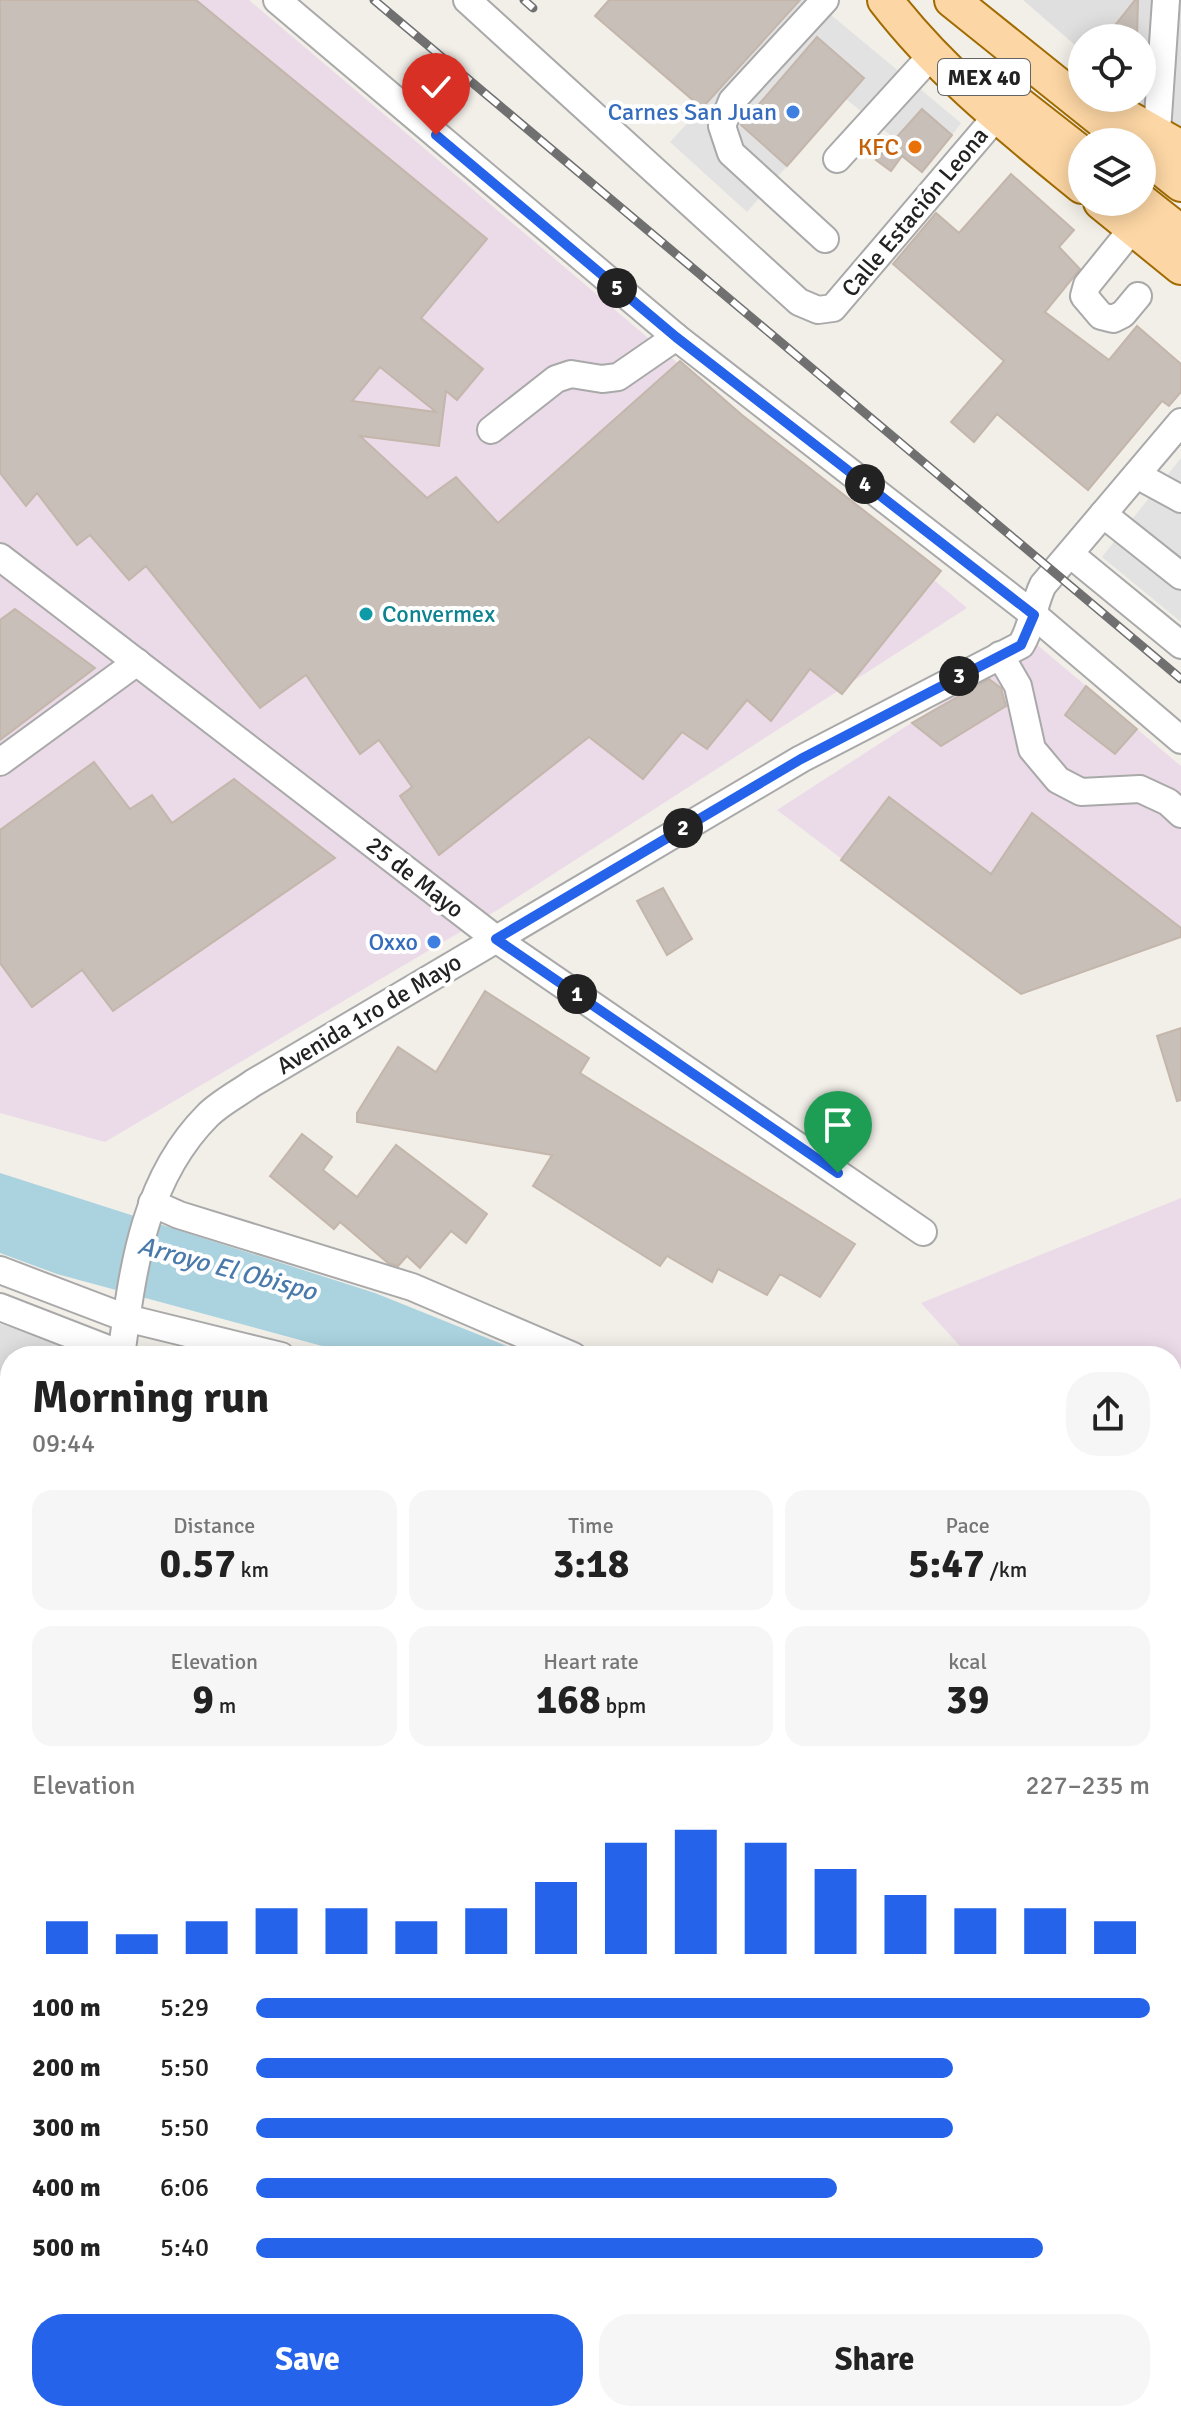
<!DOCTYPE html>
<meta charset="utf-8">
<style>
:root{--surface:#fff;--page:#f6f6f6;--text:#222;--muted:#767676;--accent:#2563eb}
body{margin:0;font-family:Signika,sans-serif;background:var(--page);color:var(--text);height:100vh;display:flex;flex-direction:column;font-size:30px;white-space:nowrap}
*{box-sizing:border-box;margin:0}
p{font-size:26px;color:var(--muted)}
.icon{flex:none;width:44px;height:44px;fill:none;stroke:currentColor;stroke-width:2;stroke-linecap:round;stroke-linejoin:round}
.map{position:relative;flex:1;overflow:hidden}
.sheet{position:absolute;left:0px;top:1346px;width:1182px;height:1076px;display:flex;flex-direction:column;background:var(--surface);border-radius:32px 32px 0 0;box-shadow:0 4px 20px #0003}
.sheet>*{flex:none}
.tools{position:absolute;left:1068px;top:24px;display:grid;gap:16px}
.tools a{display:grid;place-items:center;width:88px;height:88px;border-radius:50%;background:var(--surface);box-shadow:0 4px 20px #0003;font-size:40px}
.pin{position:absolute;display:grid;place-items:center;width:68px;height:68px;color:#fff;margin:-82px -34px;border-radius:50% 50% 50% 0;rotate:-45deg;box-shadow:0 0 8px #0007}
.pin .icon{rotate:45deg}
.km{position:absolute;width:40px;height:40px;margin:-20px;border-radius:50%;background:#222;color:#fff;font-size:22px;line-height:40px;text-align:center}
.round{display:grid;place-items:center;flex:none;width:84px;height:84px;border-radius:32px;background:var(--page)}
.summary{display:flex;align-items:center;justify-content:space-between;height:136px;padding:0 32px}
h1{font-size:44px;font-weight:700;line-height:60px}
.figures{display:grid;grid-template-columns:repeat(3,1fr);gap:12px;height:136px;padding:8px 32px}
.figures div{display:grid;align-content:center;border-radius:20px;background:var(--page);text-align:center}
.figures b{font-size:40px;font-weight:700}
.figures small{font-size:22px;font-weight:400}
.figures p{font-size:22px}
.chart{height:224px;padding:16px 32px}
.chart p{display:flex;justify-content:space-between}
.chart svg{width:100%;height:144px;margin-top:8px;stroke:var(--accent);stroke-width:6}
.primary-button{display:flex;gap:16px;margin-top:auto;padding:16px 32px}
.primary-button a{flex:1;height:92px;border-radius:32px;background:var(--accent);color:#fff;font-size:32px;font-weight:700;line-height:92px;text-align:center}
.primary-button a+a{background:var(--page);color:var(--text)}
ul{padding:0 32px;list-style:none;font-size:26px}
li{display:grid;grid-template-columns:128px 96px 1fr;align-items:center;height:60px}
li i{height:20px;border-radius:10px;background:var(--accent)}
.map>svg:first-child{display:block}
</style>
<div class="map">
<svg width="1181" height="2422" viewBox="0 0 1181 2422">
<rect width="100%" height="100%" fill="#f2efe9"/>
<!-- residential -->
<g fill="#e0dfdf">
<polygon points="1023,0 1181,0 1181,137 1135,98 1142,98 1142,38 1082,38 1082,51"/>
<polygon points="0,1324 73,1346 71,1356 10,1356 10,1457 0,1464"/>
<polygon points="10,1761 10,2271 0,2280 0,1768"/>
<polygon points="1172,1987 1181,1994 1181,2213 1172,2218"/>
<polygon points="10,2351 10,2412 143,2412 153,2422 0,2422 0,2359"/>
<polygon points="207,2412 792,2412 773,2422 218,2422"/>
</g>
<!-- industrial -->
<g fill="#ebdbe8">
<polygon points="0,0 249,0 967,608 499,909 105,1142 0,1113"/>
<polygon points="1035,643 1181,766 1181,936 1021,994 777,810"/>
<polygon points="1181,1198 1181,1595 1172,1585 1172,1356 969,1356 921,1303"/>
</g>
<!-- park -->
<polygon fill="#c8facc" points="10,1522 10,1720 0,1728 0,1529"/>
<!-- parking -->
<g fill="#e2e2e2">
<polygon points="800,0 813,0 961,123 952,135 922,109 895,139 846,99 864,78 817,37 741,125 787,166 747,212 670,142"/>
<polygon points="1181,458 1181,622 1102,557"/>
</g>
<!-- water -->
<g fill="#aad3df">
<polygon points="0,1173 375,1293 532,1356 359,1356 57,1274 0,1253"/>
<polygon points="1172,1760 1181,1767 1181,1859 1172,1852"/>
</g>
<!-- building -->
<g fill="#c7bfb8" stroke="#c4b6ab" stroke-width="2" fill-rule="evenodd">
<path d="M0,0h196l291,239 -66,79 62,51 -26,31 -11,-9 -7,55 -79,-10 67,62 29,-21 42,46 182,-162 62,54 199,156 -99,123 -32,-25 -39,52 -24,-21 -40,49 -25,-17 -39,47 -54,-42 -150,118 -39,-59 12,-9 -33,-47 -19,14 -54,-79 -46,33 -114,-142 -17,14 -39,-45 -13,10 -40,-52 -11,13 -26,-33zM380,367l56,45 -84,-11z"/>
<polygon points="609,0 800,0 702,108 595,16"/>
<polygon points="1135,0 1138,0 1137,38 1105,38"/>
<polygon points="817,37 864,78 787,166 741,125"/>
<polygon points="922,109 952,135 922,172 902,156 891,171 876,160"/>
<polygon points="1011,174 1074,230 1059,247 1080,269 1045,312 1109,360 1137,326 1181,364 1181,392 1169,406 1162,401 1088,490 997,414 974,442 951,422 1004,361 893,264 936,213 959,233"/>
<polygon points="15,609 95,668 0,740 0,620"/>
<polygon points="989,679 1001,688 1006,706 941,746 912,723"/>
<polygon points="1086,686 1137,729 1115,754 1065,715"/>
<polygon points="94,762 130,809 152,795 172,823 234,779 335,858 113,1011 82,970 32,1007 0,963 0,830"/>
<polygon points="889,797 991,874 1032,813 1181,928 1181,937 1021,994 841,860"/>
<polygon points="663,888 692,939 667,955 637,901"/>
<polygon points="485,991 589,1058 580,1073 855,1244 820,1297 780,1274 767,1295 718,1269 712,1282 667,1256 660,1266 533,1186 552,1155 357,1122 357,1113 398,1047 436,1072"/>
<polygon points="1181,1028 1181,1100 1177,1101 1157,1036"/>
<polygon points="302,1134 332,1157 323,1170 357,1197 396,1145 487,1214 466,1243 451,1231 420,1268 407,1256 398,1266 388,1263 340,1222 334,1229 270,1176"/>
</g>
<g fill="none" stroke-linecap="round" stroke-linejoin="round">
<defs>
<g id="minor">
<polyline points="277,0 676,337 1034,615 1181,740"/>
<polyline points="467,0 799,302 818,310 833,308 996,117"/>
<polyline points="825,0 732,101 722,126 731,153 825,239"/>
<polyline points="1157,131 1166,0"/>
<polyline points="837,159 931,56"/>
<polyline points="1133,228 1087,285 1084,296 1101,316 1113,319 1123,314 1138,296"/>
<polyline points="491,430 556,379 571,374 602,379 618,377 676,337"/>
<polyline points="1137,475 1181,499"/>
<polyline points="1103,514 1181,576"/>
<polyline points="1070,554 1181,645"/>
<polyline points="0,557 496,939 923,1232"/>
<polyline points="1000,655 1018,686 1032,749 1058,780 1081,792 1140,789 1168,802 1181,814"/>
<polyline points="0,762 137,662"/>
<polyline points="152,1203 179,1215 412,1287 573,1356"/>
<polyline points="0,1270 126,1318 281,1356"/>
<polyline points="0,1307 121,1354"/>
<path d="M121,1356c12,-86 22,-176 87,-241 12,-12 31,-22 45,-32l548,-324 220,-114c12,-19 12,-40 22,-60l138,-163"/>
<polyline points="0,1501 10,1494"/>
<polyline points="1172,1703 1181,1711"/>
<polyline points="0,1745 10,1737"/>
<polyline points="1172,1746 1181,1754"/>
<polyline points="0,1832 10,1839"/>
<polyline points="1172,1884 1181,1891"/>
<polyline points="1172,1959 1181,1966"/>
<polyline points="0,2023 10,2030"/>
<polyline points="1172,2161 1181,2168"/>
<polyline points="0,2249 10,2257"/>
<polyline points="0,2322 10,2313"/>
<polyline points="179,2412 188,2422"/>
<polyline points="1118,2412 1125,2422"/>
<polyline points="86,2422 98,2412"/>
<polyline points="333,2422 353,2412"/>
<polyline points="611,2422 631,2412"/>
</g>
<g id="major">
<path d="M885,0c56,73 126,128 197,186"/>
<polyline points="952,0 1129,142"/>
<polyline points="986,79 1082,154"/>
<polyline points="1105,105 1181,148"/>
<polyline points="1142,153 1181,184"/>
<polyline points="1101,202 1181,267"/>
<polyline points="1142,202 1181,233"/>
</g>
</defs>
<!-- minor casing -->
<use href="#minor" stroke="#a9a9a9" stroke-width="30"/>
<!-- major casing -->
<use href="#major" stroke="#a06b00" stroke-width="38"/>
<!-- minor -->
<use href="#minor" stroke="#fff" stroke-width="26"/>
<!-- major -->
<use href="#major" stroke="#fcd6a4" stroke-width="34"/>
<defs>
<g id="rail">
<polyline points="374,0 1181,679"/>
<polyline points="524,0 533,8"/>
</g>
</defs>
<!-- rail casing -->
<use href="#rail" stroke="#707070" stroke-width="9"/>
<!-- rail -->
<use href="#rail" stroke="#fff" stroke-width="6" stroke-dasharray="18" stroke-linecap="butt"/>
</g>
<g fill="none" stroke-linecap="round" stroke-linejoin="round">
<defs>
<polyline id="route" points="436,135 676,337 1034,615 1021,645 801,759 496,939 838,1173"/>
</defs>
<!-- route casing -->
<use href="#route" stroke="#fff" stroke-width="16"/>
<!-- route -->
<use href="#route" stroke="#2563eb" stroke-width="10"/>
</g>
<!-- markers -->
<g fill="#3f7fe0" stroke="#fff" stroke-width="3">
<circle cx="793" cy="112" r="8"/>
<circle cx="434" cy="942" r="8"/>
</g>
<circle fill="#e8710a" stroke="#fff" stroke-width="3" cx="915" cy="147" r="8"/>
<circle fill="#0f9aa8" stroke="#fff" stroke-width="3" cx="366" cy="614" r="8"/>
<g text-anchor="middle" dominant-baseline="central" stroke-width="8" stroke-linejoin="round" paint-order="stroke">
<!-- shield labels -->
<rect fill="#fff" stroke="#646464" stroke-width="2" x="938" y="59" width="92" height="36" rx="6"/>
<g font-size="22" font-weight="bold" fill="#222">
<text x="984" y="77">MEX 40</text>
</g>
<!-- shop labels -->
<g font-size="24" fill="#366cbe" stroke="#fff" text-anchor="end">
<text x="777" y="112">Carnes San Juan</text>
<text x="418" y="942">Oxxo</text>
</g>
<!-- food labels -->
<g font-size="24" fill="#c56008" stroke="#fff" text-anchor="end">
<text x="899" y="147">KFC</text>
</g>
<!-- street labels -->
<g font-size="24" fill="#222" stroke="#fff">
<text transform="translate(915 212) rotate(-50)">Calle Estación Leona</text>
<text transform="translate(415 877) rotate(38)">25 de Mayo</text>
<text transform="translate(369 1014) rotate(-31)">Avenida 1ro de Mayo</text>
</g>
<!-- culture labels -->
<g font-size="24" fill="#0d838f" stroke="#fff" text-anchor="start">
<text x="382" y="614">Convermex</text>
</g>
<!-- water labels -->
<g font-size="26" font-style="italic" fill="#4a7aab" stroke="#fff">
<text transform="translate(227 1269) rotate(15)">Arroyo El Obispo</text>
</g>
</g>
</svg>
<div class="tools">
<a><svg class="icon" aria-label="locate" viewBox="0 0 24 24"><circle cx="12" cy="12" r="6"/><path d="M12 2v4M12 18v4M2 12h4M18 12h4"/></svg></a>
<a><svg class="icon" aria-label="layers" viewBox="0 0 24 24"><path d="M12 4l9 5-9 5-9-5zM3 14l9 5 9-5"/></svg></a>
</div>
<div class="pin" style="left:838px;top:1173px;background:#1e9e55"><svg class="icon" aria-label="arrive" viewBox="0 0 24 24"><path d="M6 21V4h12l-3 4 3 4H6"/></svg></div>
<div class="pin" style="left:436px;top:135px;background:#d93025"><svg class="icon" aria-label="check" viewBox="0 0 24 24"><path d="M5 12l5 5 9-10"/></svg></div>
<b class="km" style="left:577px;top:994px">1</b>
<b class="km" style="left:683px;top:828px">2</b>
<b class="km" style="left:959px;top:676px">3</b>
<b class="km" style="left:865px;top:484px">4</b>
<b class="km" style="left:617px;top:288px">5</b>
<section class="sheet">
<div class="summary"><div><h1>Morning run</h1><p>09:44</p></div><a class="round"><svg class="icon" aria-label="share" viewBox="0 0 24 24"><path d="M12 15V3M7 8l5-5 5 5M5 13v7h14v-7"/></svg></a></div>
<div class="figures">
<div><p>Distance</p><b>0.57<small> km</small></b></div>
<div><p>Time</p><b>3:18</b></div>
<div><p>Pace</p><b>5:47<small> /km</small></b></div>
</div>
<div class="figures">
<div><p>Elevation</p><b>9<small> m</small></b></div>
<div><p>Heart rate</p><b>168<small> bpm</small></b></div>
<div><p>kcal</p><b>39</b></div>
</div>
<div class="chart"><p><span>Elevation</span>227–235 m</p>
<svg viewBox="0 0 160 44" preserveAspectRatio="none"><path d="M5 44V34M15 44V38M25 44V34M35 44V30M45 44V30M55 44V34M65 44V30M75 44V22M85 44V10M95 44V6M105 44V10M115 44V18M125 44V26M135 44V30M145 44V30M155 44V34"/></svg>
</div>
<ul>
<li><b>100 m</b>5:29<i style="width:100%"></i></li>
<li><b>200 m</b>5:50<i style="width:78%"></i></li>
<li><b>300 m</b>5:50<i style="width:78%"></i></li>
<li><b>400 m</b>6:06<i style="width:65%"></i></li>
<li><b>500 m</b>5:40<i style="width:88%"></i></li>
</ul>
<div class="primary-button"><a>Save</a><a>Share</a></div>
</section>
</div>
